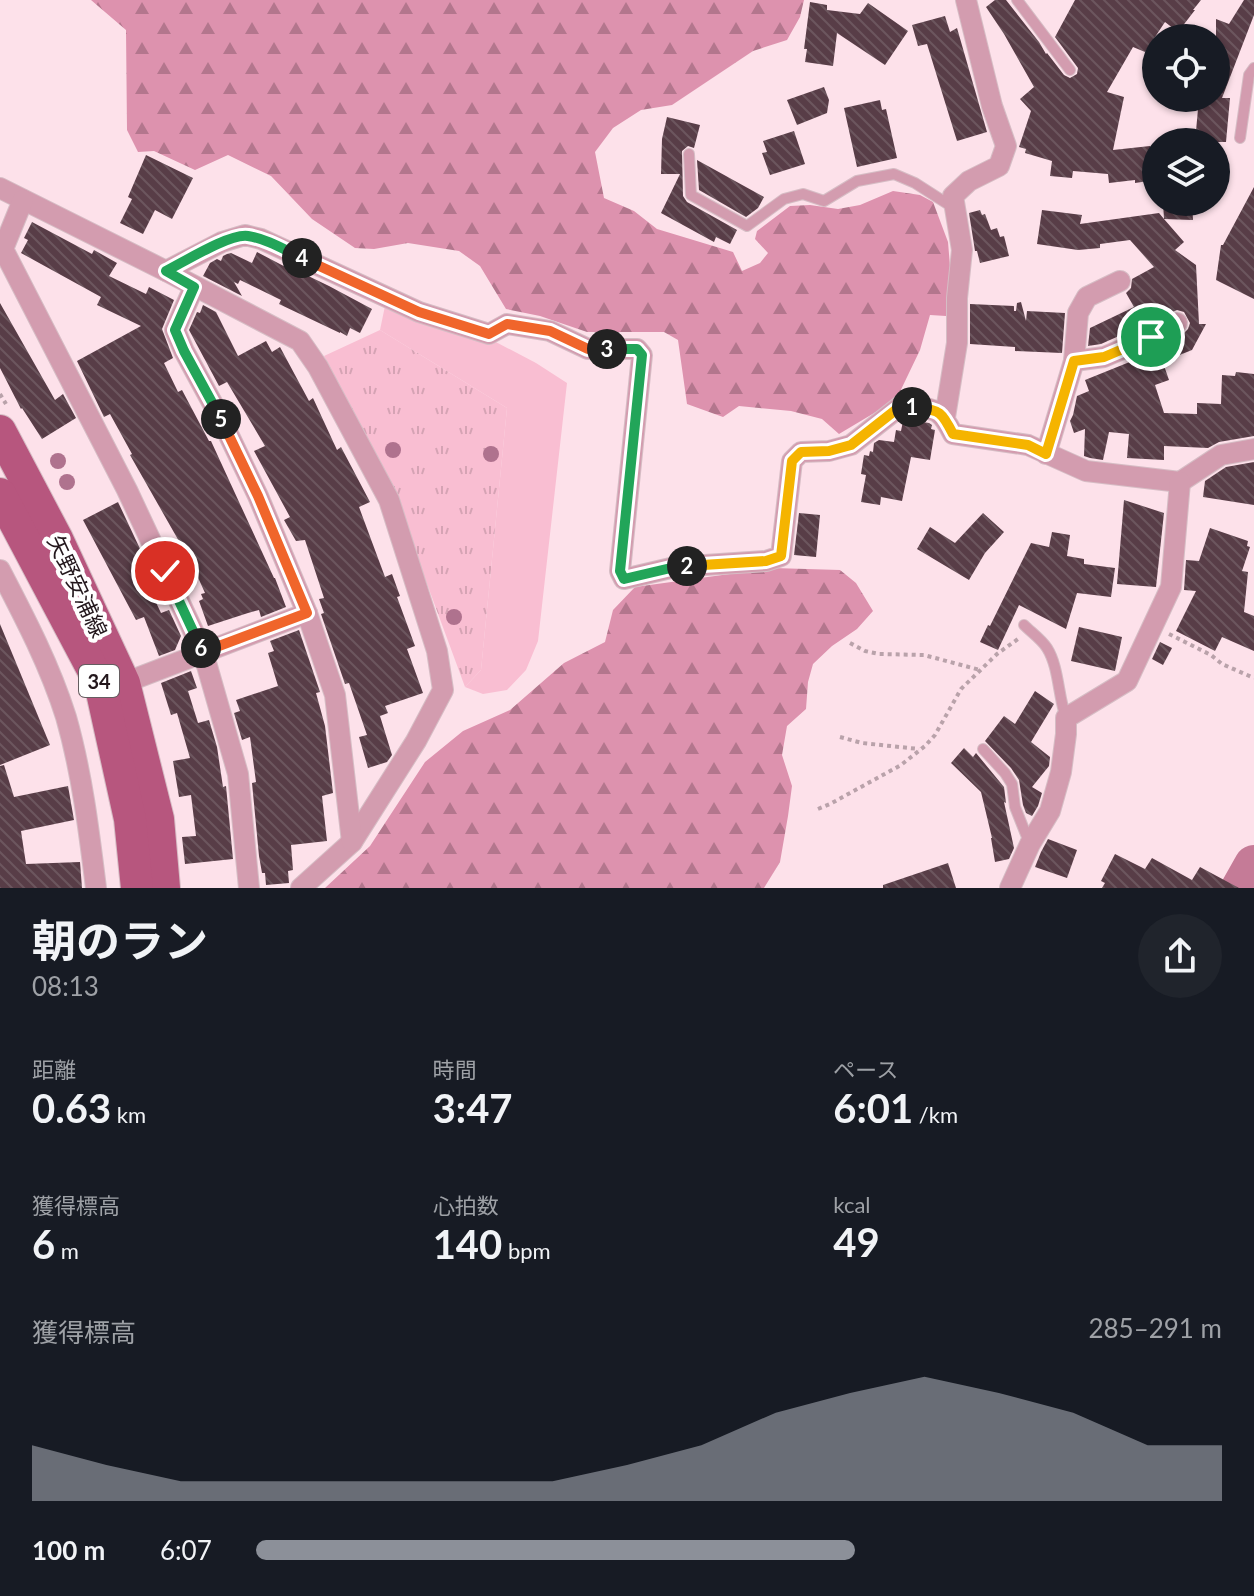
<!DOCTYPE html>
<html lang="ja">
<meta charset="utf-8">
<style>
:root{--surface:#171b24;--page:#20242c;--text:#f1f3f6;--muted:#9ea1a6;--accent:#8c9099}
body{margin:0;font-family:Lato,"Noto Sans JP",sans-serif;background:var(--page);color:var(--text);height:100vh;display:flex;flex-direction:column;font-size:30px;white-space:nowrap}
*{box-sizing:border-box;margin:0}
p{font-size:26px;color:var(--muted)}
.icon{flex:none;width:44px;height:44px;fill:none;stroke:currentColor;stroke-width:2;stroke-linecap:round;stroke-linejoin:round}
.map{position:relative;height:888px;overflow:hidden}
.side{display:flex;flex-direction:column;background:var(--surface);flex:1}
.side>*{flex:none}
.controls{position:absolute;left:1142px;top:24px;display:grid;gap:16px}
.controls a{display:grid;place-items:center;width:88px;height:88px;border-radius:50%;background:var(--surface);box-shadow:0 2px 6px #0004;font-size:40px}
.pin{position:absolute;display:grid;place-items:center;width:68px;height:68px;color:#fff;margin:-34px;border:4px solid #fff;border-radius:50%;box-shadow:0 2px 8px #0007}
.km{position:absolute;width:40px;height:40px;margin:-20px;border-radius:50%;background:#222;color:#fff;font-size:22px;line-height:40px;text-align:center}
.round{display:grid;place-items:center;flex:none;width:84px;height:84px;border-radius:42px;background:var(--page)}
.overview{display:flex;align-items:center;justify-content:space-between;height:136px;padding:0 32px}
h1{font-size:44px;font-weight:700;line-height:60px}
.figures{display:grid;grid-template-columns:repeat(3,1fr);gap:12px;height:136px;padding:8px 32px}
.figures div{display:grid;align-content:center}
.figures b{font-size:40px;font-weight:700}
.figures small{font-size:22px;font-weight:400}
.figures p{font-size:22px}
.chart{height:224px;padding:16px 32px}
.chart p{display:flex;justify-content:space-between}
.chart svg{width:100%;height:144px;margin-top:8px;fill:var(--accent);opacity:.7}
ul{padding:0 32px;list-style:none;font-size:26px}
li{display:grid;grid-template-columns:128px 96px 1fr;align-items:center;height:60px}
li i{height:20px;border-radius:10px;background:var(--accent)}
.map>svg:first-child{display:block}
</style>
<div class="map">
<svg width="1254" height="888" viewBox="0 0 1254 888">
<defs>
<pattern id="forest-firs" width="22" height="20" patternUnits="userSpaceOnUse" patternTransform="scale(2)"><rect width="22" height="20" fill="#dd92ae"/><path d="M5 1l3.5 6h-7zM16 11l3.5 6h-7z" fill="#b3768d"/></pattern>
<pattern id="park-tufts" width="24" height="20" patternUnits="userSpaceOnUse" patternTransform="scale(2)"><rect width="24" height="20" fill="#f9bed2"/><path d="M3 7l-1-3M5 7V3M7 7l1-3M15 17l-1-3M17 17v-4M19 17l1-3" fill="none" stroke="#d5a3b4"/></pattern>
<pattern id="building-back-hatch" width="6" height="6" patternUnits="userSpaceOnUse" patternTransform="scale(2)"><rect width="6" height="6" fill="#583d47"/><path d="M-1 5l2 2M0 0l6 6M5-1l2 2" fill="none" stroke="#6c565e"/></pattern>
</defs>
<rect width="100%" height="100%" fill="#fde1ea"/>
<!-- grass -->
<polygon fill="#f9bed2" points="385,306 492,340 536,363 567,383 538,641 526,670 507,690 483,694 465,687 481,670 507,408 380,330"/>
<!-- forest -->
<g fill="url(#forest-firs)">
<polygon points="91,0 804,0 800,17 787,40 753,51 672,105 641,110 613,128 595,152 604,198 634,211 657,229 733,252 742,271 760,263 768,253 755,239 757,231 790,206 810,205 838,209 860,205 893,191 920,195 933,202 948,242 951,278 946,316 930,315 920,350 896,400 839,434 822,419 791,411 739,406 723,417 687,404 678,340 664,332 587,332 540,316 506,309 480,266 459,251 408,243 374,249 355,248 312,219 271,176 228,155 195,170 154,151 138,152 127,130 126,30"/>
<polygon points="773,568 840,570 856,583 873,611 857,629 832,646 813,664 808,682 806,709 787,726 782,755 792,786 788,816 780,862 764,888 325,888 370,846 425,762 463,731 510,710 564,663 605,642 613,610 635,587"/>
</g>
<!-- park -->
<polygon fill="url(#park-tufts)" points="380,330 507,408 481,670 465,687 416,554 324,356"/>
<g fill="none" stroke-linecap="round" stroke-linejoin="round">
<!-- river -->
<polyline stroke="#c57b97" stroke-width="40" points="1241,888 1254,865"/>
</g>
<!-- building -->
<g fill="url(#building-back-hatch)">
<polygon points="995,0 1006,0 1039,42 1046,54 1047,53 1064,75 1070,78 1077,74 1078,68 1055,37 1075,0 1201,0 1193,10 1195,10 1178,32 1165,22 1145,52 1133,47 1107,92 1124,97 1113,150 1150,146 1155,180 1135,183 1135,180 1109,183 1108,174 1073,171 1072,178 1050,176 1052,161 1025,153 1026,149 1019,147 1031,111 1020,99 1034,87 1004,34 986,7"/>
<polygon points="1244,0 1254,0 1254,15 1222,98 1230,98 1226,142 1195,142 1199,98 1216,98 1216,19 1229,24"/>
<polygon points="810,2 827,5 827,10 860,14 868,3 908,31 885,65 837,33 833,66 805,62 807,49 804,49"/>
<polygon points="945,16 950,32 957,28 987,132 957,141 927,44 918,46 912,25"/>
<polygon points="824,87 829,100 827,113 797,125 787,100"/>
<polygon points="880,100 882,110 886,109 897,158 857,167 844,108"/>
<polygon points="667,117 700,125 694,148 688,146 682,151 683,196 687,202 737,230 730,244 716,237 714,242 661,213 680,174 661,174 662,139"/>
<polygon points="794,131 805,164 770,175 762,153 767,152 763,141"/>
<polygon points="146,155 193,178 172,219 155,210 143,234 120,223 132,199 128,197"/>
<polygon points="697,160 764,197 758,208 746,217 699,190"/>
<polygon points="1254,187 1254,299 1216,280 1221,245 1223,245"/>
<polygon points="1163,202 1192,202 1193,220 1164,219 1184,242 1175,250 1196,265 1199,324 1206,324 1192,350 1172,358 1161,357 1169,380 1155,385 1164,413 1197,414 1197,403 1221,404 1222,375 1235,376 1236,372 1254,374 1254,436 1219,442 1208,448 1164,446 1164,460 1127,458 1129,434 1109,432 1103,460 1090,458 1084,456 1085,429 1074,433 1070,421 1073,415 1077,396 1089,391 1085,380 1142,357 1138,356 1183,334 1188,329 1190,323 1184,312 1177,310 1101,344 1088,346 1090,328 1134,307 1126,293 1131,288 1132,279 1154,267 1130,240 1100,244 1100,248 1078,250 1037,244 1042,210 1082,215 1080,224 1159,213 1164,219"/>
<polygon points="980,210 982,215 985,214 991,230 997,228 1000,237 1004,236 1009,256 980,263 977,251 975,251 969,213"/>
<polygon points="32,222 92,254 94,250 117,263 109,276 146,294 149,287 174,300 162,329 173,358 164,363 178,392 182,390 209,441 211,441 274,578 275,578 286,607 261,617 259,610 248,613 208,626 199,601 203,599 201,594 205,593 182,542 180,543 130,455 132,454 110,414 104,417 77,361 141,326 97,305 101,297 21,253 28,240 24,238"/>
<polygon points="257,252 297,273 298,271 329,286 372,309 360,333 350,328 347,336 340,332 340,333 279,304 281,300 240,280 238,284 234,282 242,296 203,276 210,263 217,259 221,261 223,256 227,254 231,253 252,263"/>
<polygon points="1021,302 1026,321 1027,311 1065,313 1062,353 1015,351 1015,347 970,344 970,304 1014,306 1014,311 1016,311 1017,303"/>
<polygon points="0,303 55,400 63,394 76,418 42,439 22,408 21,409 0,368"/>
<polygon points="203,305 216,312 238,356 266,341 272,352 280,347 309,401 313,398 337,450 341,447 370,502 359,507 385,577 392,574 400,596 397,597 415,646 407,649 423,693 385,706 388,713 380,716 392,755 387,762 368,768 359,737 367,735 349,683 345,684 321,614 324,613 319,599 324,598 305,540 296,541 284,520 290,517 254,451 265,446 227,382 219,386 189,330 197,312 200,313"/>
<polygon points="906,419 929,423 932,425 931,429 935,430 930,460 911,457 902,501 881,497 880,505 861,502 866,475 861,474 864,455 869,456 870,451 873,452 874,443 879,440 894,442 896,430 901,431 903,421"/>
<polygon points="1254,462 1254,505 1203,497 1205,481 1226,467"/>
<polygon points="1124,500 1164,513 1156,587 1117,584"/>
<polygon points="118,502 150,570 142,573 161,613 169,610 181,636 175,650 159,656 144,617 136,620 83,520"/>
<polygon points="799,513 820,515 816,557 794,555"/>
<polygon points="983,513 1004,532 985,553 969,580 917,549 930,527 955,543"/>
<polygon points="1210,528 1248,541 1247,546 1250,547 1242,571 1248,572 1244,612 1254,616 1254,651 1222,637 1215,651 1176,631 1196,591 1184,590 1186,560 1199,561"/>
<polygon points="1052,532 1070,535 1067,556 1084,559 1084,564 1115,568 1111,597 1077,593 1066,629 1019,605 998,650 980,642 988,625 990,626 1031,543 1049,547"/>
<polygon points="0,624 50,745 0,765"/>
<polygon points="1079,627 1122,637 1115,671 1071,661"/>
<polygon points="299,630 320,692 316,693 325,726 333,793 322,796 327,841 291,845 293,870 288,871 289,883 266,885 265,873 262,873 259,856 252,783 256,782 250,737 242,740 234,713 240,711 236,700 278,686 268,653 274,651 270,641"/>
<polygon points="1160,642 1172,648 1163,665 1152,659"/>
<polygon points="191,671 197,688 188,691 198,723 209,720 217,747 223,787 226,786 233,859 185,864 182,837 196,836 191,795 179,797 173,761 190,758 177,713 171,715 161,683"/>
<polygon points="1035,691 1054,704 1031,742 1050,757 1049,766 1032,787 1042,793 1038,806 1032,816 1026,813 1023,805 1019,780 1011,768 985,741 1004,716 1015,724"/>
<polygon points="964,748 973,757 976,753 1004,787 1006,803 1004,802 1014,848 1009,859 995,862 991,838 992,838 981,792 951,763"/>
<polygon points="4,765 14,797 68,786 74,820 21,831 26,864 80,862 82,888 0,888 0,766"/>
<polygon points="1048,839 1077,850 1067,878 1035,867 1041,852"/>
<polygon points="1115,854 1145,869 1152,858 1192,880 1200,867 1239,888 1102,888 1105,883 1101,881"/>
<polygon points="948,863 956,888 883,888 883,885"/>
</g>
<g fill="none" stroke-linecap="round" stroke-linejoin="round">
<defs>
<g id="lane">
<polyline points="1017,0 1070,70"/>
<polyline points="1240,138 1249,75 1254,68"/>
<polyline points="689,154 691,195 747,226 784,199 803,194 824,201 857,181 894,174 915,183 954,208"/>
<path d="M1024,625c7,7 18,15 23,23 12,19 11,48 19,70"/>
<polyline points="983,749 1005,773 1012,784 1015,807 1029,842"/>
</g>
<g id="street">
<polyline points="0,188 166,271 300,341 318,367 389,500 437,651 443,690 416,741 352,842 301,888"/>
<polyline points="23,200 3,249 127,490 203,652 238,774 249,888"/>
<path d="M166,271l56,-29 23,-7 16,4 158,73 70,22 18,-10 43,7 38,18h49l5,6 -22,216 4,8 51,-12 91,-6 15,-5 11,-95 9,-9 28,-1 22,-6 51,-40c31,5 36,-1 51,29l75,11 58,26 94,11 41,-27 33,-6"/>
<polyline points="194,287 175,330 184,351 221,419 258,496 307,613 335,695 352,842"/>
<polyline points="1074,361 1104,357 1151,337 1177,323"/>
<polyline points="945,417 957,343 957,298 962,250 953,196 969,181 999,166 1006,146 992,106 966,0"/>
<polyline points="1046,454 1074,361 1078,313 1087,297 1120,281"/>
<path d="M0,570c25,48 50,96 66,147 16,56 23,114 30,171"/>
<polyline points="124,683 307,613"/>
<polyline points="1010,888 1030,844 1050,811 1061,772 1066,734 1066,718 1127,681 1171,587 1180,482"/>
</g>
<g id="primary">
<polyline points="0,431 57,539 124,683 158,819 164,888"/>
<polyline points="0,494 100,683 130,819 137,888"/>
</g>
</defs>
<!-- lane casing -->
<use href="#lane" stroke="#d6bdc5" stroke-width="12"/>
<!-- street casing -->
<use href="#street" stroke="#d6bdc5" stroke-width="22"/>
<!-- primary casing -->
<use href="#primary" stroke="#d6bdc5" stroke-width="34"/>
<!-- path -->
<g stroke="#b9a2aa" stroke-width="4" stroke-dasharray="4 4" stroke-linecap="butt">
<polyline points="0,394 6,404"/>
<polyline points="1169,634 1211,655 1222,664 1254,678"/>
<polyline points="850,643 865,651 879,654 924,655 980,670"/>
<polyline points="840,737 862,743 919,749"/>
<polyline points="818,809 830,804 901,765 925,746 935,735 961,689 997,654 1018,639"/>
</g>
<!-- lane -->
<use href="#lane" stroke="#d39caf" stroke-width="10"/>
<!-- street -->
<use href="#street" stroke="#d39caf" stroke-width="20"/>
<!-- primary -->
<use href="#primary" stroke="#b7567e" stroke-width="32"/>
</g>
<!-- trees -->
<g fill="#af728e">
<circle cx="393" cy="450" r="8"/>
<circle cx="491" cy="454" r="8"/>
<circle cx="58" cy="461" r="8"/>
<circle cx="67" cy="482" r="8"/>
<circle cx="454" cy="617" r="8"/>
</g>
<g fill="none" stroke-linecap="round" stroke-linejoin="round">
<defs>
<path id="split-1" d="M912,407c27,4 28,1 41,27l75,11 18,9 28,-93 30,-4 47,-20"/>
<polyline id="split-2" points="687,566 766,561 781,556 792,461 801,452 829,451 851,445 902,405 912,407"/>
<polyline id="split-3" points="607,349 637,349 642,355 620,571 624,579 675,567 687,566"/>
<polyline id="split-4" points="302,258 419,312 489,334 507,324 550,331 588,349 607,349"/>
<path id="split-5" d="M221,419l-37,-68 -9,-21 19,-43 -28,-16c18,-9 64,-38 82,-35 19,3 37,14 54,22"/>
<polyline id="split-6" points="201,648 203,652 307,613 258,496 221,419"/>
<polyline id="split-7" points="165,571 201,648"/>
</defs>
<!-- split-1 casing -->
<use href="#split-1" stroke="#fff" stroke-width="16"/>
<!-- split-2 casing -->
<use href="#split-2" stroke="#fff" stroke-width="16"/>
<!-- split-3 casing -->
<use href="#split-3" stroke="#fff" stroke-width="16"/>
<!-- split-4 casing -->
<use href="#split-4" stroke="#fff" stroke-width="16"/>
<!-- split-5 casing -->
<use href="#split-5" stroke="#fff" stroke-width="16"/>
<!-- split-6 casing -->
<use href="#split-6" stroke="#fff" stroke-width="16"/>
<!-- split-7 casing -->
<use href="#split-7" stroke="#fff" stroke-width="16"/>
<!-- split-1 -->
<use href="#split-1" stroke="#f5b400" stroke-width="10"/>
<!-- split-2 -->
<use href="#split-2" stroke="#f5b400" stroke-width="10"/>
<!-- split-3 -->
<use href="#split-3" stroke="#22a559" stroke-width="10"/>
<!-- split-4 -->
<use href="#split-4" stroke="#f0652b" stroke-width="10"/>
<!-- split-5 -->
<use href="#split-5" stroke="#22a559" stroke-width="10"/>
<!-- split-6 -->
<use href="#split-6" stroke="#f0652b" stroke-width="10"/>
<!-- split-7 -->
<use href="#split-7" stroke="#22a559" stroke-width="10"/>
</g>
<g text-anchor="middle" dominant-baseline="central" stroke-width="8" stroke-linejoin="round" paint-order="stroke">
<!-- shield labels -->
<rect fill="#fff" stroke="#655d60" stroke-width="2" x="79" y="665" width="40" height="32" rx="6"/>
<g font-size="20" font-weight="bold" fill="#23171c">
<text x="99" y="681">34</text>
</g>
<!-- street labels -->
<g font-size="22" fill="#23171c" stroke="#fff">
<text transform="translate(78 586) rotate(65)">矢野安浦線</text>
</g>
</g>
</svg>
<div class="controls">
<a><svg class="icon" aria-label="locate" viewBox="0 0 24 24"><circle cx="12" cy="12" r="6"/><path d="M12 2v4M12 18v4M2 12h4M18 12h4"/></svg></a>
<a><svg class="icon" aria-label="layers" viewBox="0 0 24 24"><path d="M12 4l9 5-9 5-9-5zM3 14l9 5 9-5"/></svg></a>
</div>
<div class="pin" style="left:1151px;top:337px;background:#1e9e55"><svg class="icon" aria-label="arrive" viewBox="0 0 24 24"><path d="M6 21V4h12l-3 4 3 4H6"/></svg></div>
<div class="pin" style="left:165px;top:571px;background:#d93025"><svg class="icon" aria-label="check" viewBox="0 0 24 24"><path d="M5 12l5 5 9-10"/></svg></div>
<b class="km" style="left:912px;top:407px">1</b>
<b class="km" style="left:687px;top:566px">2</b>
<b class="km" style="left:607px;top:349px">3</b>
<b class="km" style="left:302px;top:258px">4</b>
<b class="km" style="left:221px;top:419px">5</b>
<b class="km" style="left:201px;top:648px">6</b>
</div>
<section class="side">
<div class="overview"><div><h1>朝のラン</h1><p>08:13</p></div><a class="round"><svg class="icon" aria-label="share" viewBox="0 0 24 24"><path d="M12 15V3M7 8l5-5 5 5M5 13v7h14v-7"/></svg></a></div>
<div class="figures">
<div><p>距離</p><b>0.63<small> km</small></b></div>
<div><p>時間</p><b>3:47</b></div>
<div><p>ペース</p><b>6:01<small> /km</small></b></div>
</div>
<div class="figures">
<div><p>獲得標高</p><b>6<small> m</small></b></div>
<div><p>心拍数</p><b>140<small> bpm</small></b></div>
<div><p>kcal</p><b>49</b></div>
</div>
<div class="chart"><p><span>獲得標高</span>285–291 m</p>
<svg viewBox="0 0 160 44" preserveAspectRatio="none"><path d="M0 44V27L10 33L20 38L30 38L40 38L50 38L60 38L70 38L80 33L90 27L100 17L110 11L120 6L130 11L140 17L150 27L160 27V44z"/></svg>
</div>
<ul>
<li><b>100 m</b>6:07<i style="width:62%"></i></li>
</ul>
</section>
